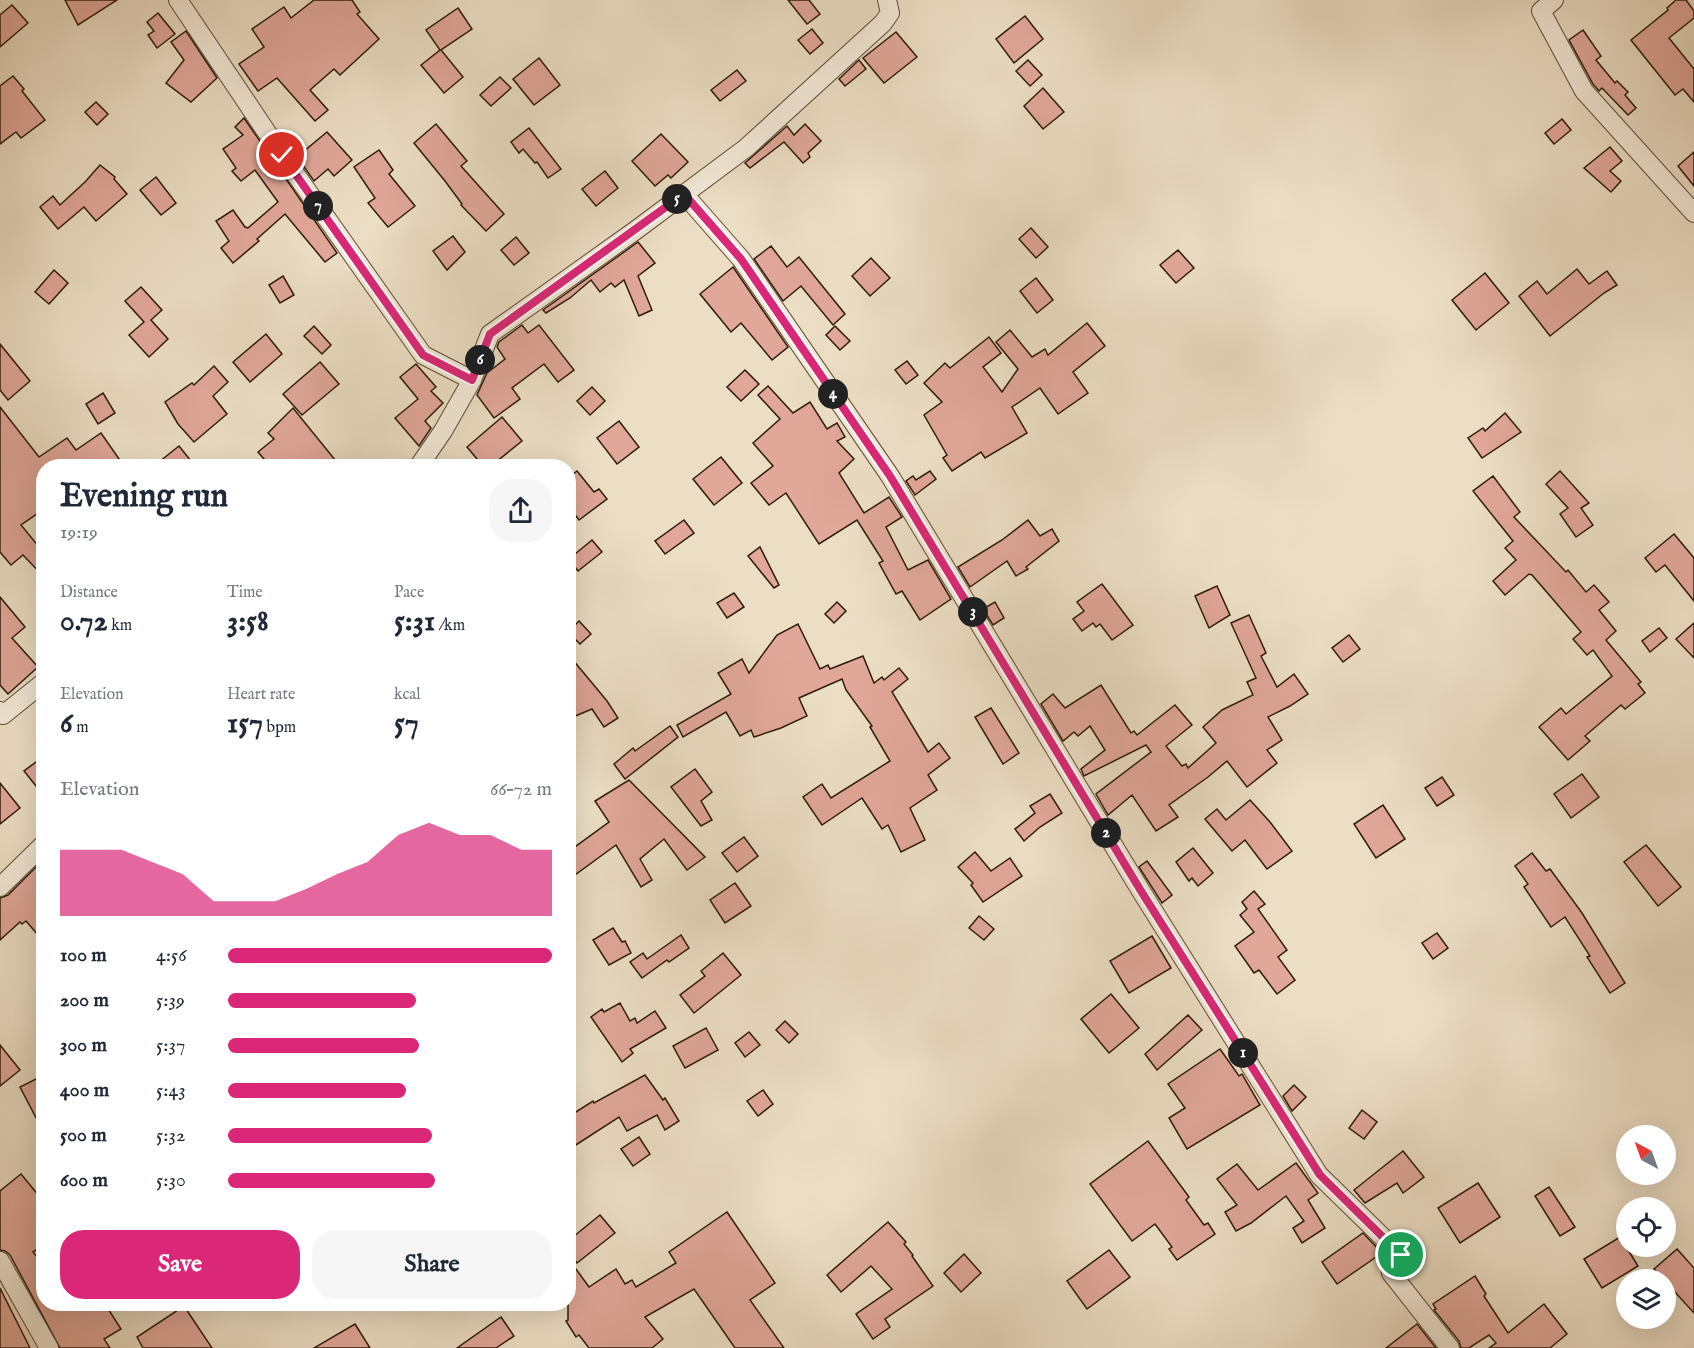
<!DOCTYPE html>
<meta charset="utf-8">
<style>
:root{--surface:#fff;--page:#f6f6f7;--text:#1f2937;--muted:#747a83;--accent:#db2777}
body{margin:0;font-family:"IM FELL English",serif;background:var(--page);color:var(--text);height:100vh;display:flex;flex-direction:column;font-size:22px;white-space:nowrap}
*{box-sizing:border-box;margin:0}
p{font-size:20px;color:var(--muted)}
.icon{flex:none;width:33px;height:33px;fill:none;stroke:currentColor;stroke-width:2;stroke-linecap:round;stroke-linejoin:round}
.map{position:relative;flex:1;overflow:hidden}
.side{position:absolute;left:36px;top:459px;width:540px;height:852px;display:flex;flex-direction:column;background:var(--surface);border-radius:24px;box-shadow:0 6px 24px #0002}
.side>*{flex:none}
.needle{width:39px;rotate:319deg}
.tools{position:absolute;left:1616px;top:1125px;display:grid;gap:12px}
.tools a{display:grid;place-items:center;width:60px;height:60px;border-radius:50%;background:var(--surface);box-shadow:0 6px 24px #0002;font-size:30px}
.pin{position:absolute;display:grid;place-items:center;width:51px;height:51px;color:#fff;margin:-26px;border:3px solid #fff;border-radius:50%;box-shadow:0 2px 6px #0007}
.km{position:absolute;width:30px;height:30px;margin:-15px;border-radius:50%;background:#222;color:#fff;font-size:16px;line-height:30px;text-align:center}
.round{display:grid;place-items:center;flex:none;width:63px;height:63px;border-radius:24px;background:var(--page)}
.head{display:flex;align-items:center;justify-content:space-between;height:102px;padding:0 24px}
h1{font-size:33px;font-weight:700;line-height:45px}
.stats{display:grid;grid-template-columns:repeat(3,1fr);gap:9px;height:102px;padding:6px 24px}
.stats div{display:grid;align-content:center}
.stats b{font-size:30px;font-weight:700}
.stats small{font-size:16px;font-weight:400}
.stats p{font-size:16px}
.chart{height:168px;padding:12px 24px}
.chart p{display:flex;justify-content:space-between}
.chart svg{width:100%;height:108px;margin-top:6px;fill:var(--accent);opacity:.7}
.button{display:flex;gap:12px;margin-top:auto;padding:12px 24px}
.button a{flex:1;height:69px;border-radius:24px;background:var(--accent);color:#fff;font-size:24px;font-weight:700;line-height:69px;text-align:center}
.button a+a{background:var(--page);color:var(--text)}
ul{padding:0 24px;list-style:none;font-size:20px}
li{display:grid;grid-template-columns:96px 72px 1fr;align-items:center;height:45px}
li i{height:15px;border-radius:8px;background:var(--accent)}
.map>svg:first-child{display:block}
</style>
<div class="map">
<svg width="1694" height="1348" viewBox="0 0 1694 1348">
<rect width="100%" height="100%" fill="#ecdec5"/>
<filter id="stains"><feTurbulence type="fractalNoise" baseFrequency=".00333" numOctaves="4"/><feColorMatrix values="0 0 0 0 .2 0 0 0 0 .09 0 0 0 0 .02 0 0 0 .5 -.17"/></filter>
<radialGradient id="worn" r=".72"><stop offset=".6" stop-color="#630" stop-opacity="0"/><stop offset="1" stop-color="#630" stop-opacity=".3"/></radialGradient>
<!-- building -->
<g fill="#e1a799" stroke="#2f1b0a" stroke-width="1.5">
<polygon points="65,0 117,0 78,25"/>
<polygon points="314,0 352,0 360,12 357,14 379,39 340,75 334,69 310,90 328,110 315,121 277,78 258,91 239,64 264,47 252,29 284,7 291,18"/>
<polygon points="788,0 809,0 820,14 807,24"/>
<polygon points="1676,0 1686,0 1694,11 1694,18 1669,38 1694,69 1694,102 1683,89 1675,95 1631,40 1668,10 1667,8"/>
<polygon points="12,5 28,23 0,47 0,15"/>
<polygon points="458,8 472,29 441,50 463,77 444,93 421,65 440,50 426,30"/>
<polygon points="158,13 175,34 157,48 148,35 154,31 147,22"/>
<polygon points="1025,16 1043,39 1014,63 996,39"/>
<polygon points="812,29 823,43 810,54 798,40"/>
<polygon points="1583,30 1601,56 1596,60 1615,83 1617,81 1628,92 1625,95 1636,108 1628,115 1602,88 1599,91 1593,84 1569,40"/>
<polygon points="186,31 217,78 191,102 166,83 184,60 171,42"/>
<polygon points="896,32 917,57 884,83 863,58"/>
<polygon points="539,58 560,85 534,105 513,79"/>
<polygon points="859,60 866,69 845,86 839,79"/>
<polygon points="1028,60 1042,75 1030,86 1016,71"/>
<polygon points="737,70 746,81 720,101 711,90"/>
<polygon points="13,76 24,89 22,91 45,120 21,138 16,132 0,144 0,86"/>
<polygon points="500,77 511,88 491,106 480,95"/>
<polygon points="1043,88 1064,112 1043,129 1024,106"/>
<polygon points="96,102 108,114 97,125 85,112"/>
<polygon points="244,118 337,253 325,262 285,214 257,239 259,241 233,263 221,248 229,241 216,221 233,210 245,227 248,228 278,202 255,170 241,181 232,171 236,168 223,149 243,135 235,127"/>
<polygon points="1562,119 1571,130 1554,144 1545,133"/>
<polygon points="436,124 467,161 461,166 504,214 486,231 461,205 462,204 445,181 414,143"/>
<polygon points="805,124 821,141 808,153 810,157 803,163 784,142 750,168 745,163 787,126 794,135"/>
<polygon points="529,128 561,169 548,178 537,162 535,163 523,149 519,153 511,142"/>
<polygon points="327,132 352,160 334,176 328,169 314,181 297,157"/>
<polygon points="661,134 688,162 671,178 668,175 655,186 632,161"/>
<polygon points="1610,147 1622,161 1610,171 1621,181 1611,192 1584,168"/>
<polygon points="379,150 393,170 389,174 415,206 388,227 368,203 375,198 354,167"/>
<polygon points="1694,152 1694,186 1678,166"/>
<polygon points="100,165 115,177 114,179 127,194 96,221 84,207 58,229 40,207 53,196 60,205 85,182"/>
<polygon points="605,171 618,188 596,206 582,189"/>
<polygon points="156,177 176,203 161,215 140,190"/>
<polygon points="1031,228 1048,247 1036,258 1019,239"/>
<polygon points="453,236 465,252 447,270 433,251"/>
<polygon points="516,237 529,253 514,265 501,250"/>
<polygon points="638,242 655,263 638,276 652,310 639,316 624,280 615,287 611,283 600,292 591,280 570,298 546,313 543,310"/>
<polygon points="771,246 787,267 799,257 845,314 833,325 801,286 783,301 754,259"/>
<polygon points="1178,250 1194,268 1176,283 1160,265"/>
<polygon points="871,258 890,278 870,296 852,276"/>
<polygon points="733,267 788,347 772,360 741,323 731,332 700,294"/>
<polygon points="1577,269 1589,284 1607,271 1617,285 1604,293 1550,336 1519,296 1537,281 1547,294"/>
<polygon points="54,270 68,283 49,304 35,292"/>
<polygon points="1485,273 1509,303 1476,330 1452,300"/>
<polygon points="283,276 294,295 280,303 269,285"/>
<polygon points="1036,278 1053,300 1037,313 1020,291"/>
<polygon points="141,287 162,310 151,320 168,339 149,357 129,335 144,322 125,301"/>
<polygon points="1087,323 1105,346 1073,372 1088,393 1058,414 1040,388 1012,407 1027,433 985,458 981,452 952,471 943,458 947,455 924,415 942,402 924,383 945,363 950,368 989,337 1001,353 983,367 1002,392 1018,369 996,342 1010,330 1032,357 1045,349 1048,355"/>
<polygon points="522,325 528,333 539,325 574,370 558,382 544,364 512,388 520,399 494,418 477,395 487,373 505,359 497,347 499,342"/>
<polygon points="314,326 331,345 322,354 304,336"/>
<polygon points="835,326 850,341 840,350 826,335"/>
<polygon points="266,334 282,354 250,382 233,362"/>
<polygon points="0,344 30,381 8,400 0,390"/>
<polygon points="907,361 918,375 906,384 895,370"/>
<polygon points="320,362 339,384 302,415 283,394"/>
<polygon points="416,364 436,387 431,391 443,403 425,421 431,428 419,446 395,418 418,399 400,377"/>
<polygon points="214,366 228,382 213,396 227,414 194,442 178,424 165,402 192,383 194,385"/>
<polygon points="745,370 759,384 741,401 727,387"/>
<polygon points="768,386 793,413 810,402 827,429 837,423 845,437 837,441 854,459 839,473 864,513 889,497 902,517 886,527 908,570 928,560 951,599 920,620 902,591 896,594 879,563 883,561 857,520 819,544 786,493 769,505 751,483 773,466 753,443 780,419 758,395"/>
<polygon points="592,387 605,401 590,415 577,401"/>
<polygon points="103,393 115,413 98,424 86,404"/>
<polygon points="0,407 39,457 67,438 76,450 101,433 124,466 44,466 44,509 21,525 44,553 44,577 23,555 11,565 0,552"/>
<polygon points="293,408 340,466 270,466 258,452 274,439 268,433"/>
<polygon points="1505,413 1521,432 1482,458 1468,438 1483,428 1485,431"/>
<polygon points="502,417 522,441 491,466 483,466 467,447"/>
<polygon points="619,421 639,447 617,464 597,438"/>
<polygon points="179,446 195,466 154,466"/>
<polygon points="721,457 742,483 714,505 693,479"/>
<polygon points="577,471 594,492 599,489 607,499 579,520 568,505 568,478"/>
<polygon points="930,471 936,479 915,495 906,481 913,476 916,480"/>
<polygon points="1560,471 1589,503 1581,508 1593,525 1576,537 1560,514 1568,508 1546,484"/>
<polygon points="1493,476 1520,512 1514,517 1566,572 1568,570 1586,592 1594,585 1609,602 1599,610 1616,631 1606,640 1641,682 1638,684 1645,693 1625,709 1621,705 1585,736 1590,741 1568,760 1539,727 1561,708 1566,714 1612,676 1593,650 1587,655 1573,639 1581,632 1532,575 1529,574 1505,595 1493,581 1516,560 1505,548 1513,541 1473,491"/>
<polygon points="684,520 694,533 665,554 655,541"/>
<polygon points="1028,520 1040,536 1052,529 1059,541 1026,567 1028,569 1016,576 1007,561 970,587 958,567 1002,540"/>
<polygon points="1674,534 1694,558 1694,601 1665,565 1656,572 1645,558"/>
<polygon points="592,540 602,552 578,571 569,559"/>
<polygon points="760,547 779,585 774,588 748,556"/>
<polygon points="1102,584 1133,625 1112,640 1100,624 1096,627 1093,623 1082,631 1073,619 1084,611 1077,602"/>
<polygon points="1217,586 1230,615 1209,628 1195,596"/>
<polygon points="734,593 744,607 727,618 717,603"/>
<polygon points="0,597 25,627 12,638 38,667 8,694 0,685"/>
<polygon points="837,602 846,611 834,623 825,614"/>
<polygon points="995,602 1004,618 993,625 983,609"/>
<polygon points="1249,615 1266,653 1261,656 1277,687 1294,674 1308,694 1290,706 1268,717 1282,740 1267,750 1277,763 1247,787 1227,761 1208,777 1169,805 1178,817 1156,831 1132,795 1108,815 1096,794 1151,752 1146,745 1084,776 1081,769 1105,750 1090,726 1078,736 1074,732 1063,741 1041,704 1053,694 1065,708 1101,685 1131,733 1134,731 1137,735 1175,705 1192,725 1166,746 1182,766 1186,764 1188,768 1216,743 1203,727 1222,710 1253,695 1247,682 1256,678 1231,623"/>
<polygon points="579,621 591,634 580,644 568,632"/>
<polygon points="1694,623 1694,658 1676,639"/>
<polygon points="798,624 820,669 828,665 830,669 863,656 874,683 882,677 884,680 899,668 908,679 892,692 928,752 939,743 950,758 928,775 937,790 910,808 925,840 901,852 888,825 882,829 862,798 822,825 803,797 822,784 831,798 890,761 870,727 872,726 846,690 842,679 799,698 807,716 781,728 754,737 751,730 740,736 726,712 683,737 677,725 731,694 718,673 742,659 749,673 777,635"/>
<polygon points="1659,628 1667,638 1650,652 1642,641"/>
<polygon points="1349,635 1360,649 1343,662 1332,648"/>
<polygon points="568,654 607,701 618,718 604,727 592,709 568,719"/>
<polygon points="991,708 1019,753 1003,764 975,717"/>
<polygon points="670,726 678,737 625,779 614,764 633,748 635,751"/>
<polygon points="44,756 44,796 24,771"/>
<polygon points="695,769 712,792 701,801 712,820 701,826 671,787"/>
<polygon points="1582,774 1599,797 1571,818 1554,794"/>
<polygon points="1442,777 1454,795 1437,806 1425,788"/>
<polygon points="629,780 705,857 687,870 664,839 640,859 652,880 641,887 616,845 568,880 568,852 609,822 595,801"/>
<polygon points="0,783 20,808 0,824"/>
<polygon points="1050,794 1062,813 1040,827 1024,841 1015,829 1035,813 1030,806"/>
<polygon points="1250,800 1270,822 1292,851 1267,869 1245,840 1232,851 1205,819 1217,809 1226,820"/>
<polygon points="1383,805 1405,839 1376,858 1354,824"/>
<polygon points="744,837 758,856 737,872 722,853"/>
<polygon points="1646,845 1681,887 1658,906 1624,862"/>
<polygon points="1193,848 1213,873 1198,886 1192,878 1189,881 1176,862"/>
<polygon points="975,852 991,871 1010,858 1022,876 983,902 971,885 973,883 958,867"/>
<polygon points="1532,853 1546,871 1550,869 1582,913 1625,983 1610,993 1587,957 1590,956 1565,917 1551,927 1524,887 1528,884 1515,866"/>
<polygon points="1147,861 1172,895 1162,903 1139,867"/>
<polygon points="39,864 44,869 44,942 26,921 22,924 20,922 0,940 0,898 8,895"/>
<polygon points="735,883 751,906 725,923 710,900"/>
<polygon points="1254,891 1265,904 1258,909 1287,950 1278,957 1295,980 1277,994 1259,970 1254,973 1235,946 1254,932 1240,915 1247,909 1242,902"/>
<polygon points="979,916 994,929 984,940 969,928"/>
<polygon points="613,928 622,942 625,941 631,953 609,965 593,940"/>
<polygon points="1437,933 1448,948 1433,959 1422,943"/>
<polygon points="681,935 689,948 669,962 667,960 642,978 630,962 643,953 647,959"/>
<polygon points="1152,936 1171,968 1129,993 1110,961"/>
<polygon points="723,953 741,975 694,1013 680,995 705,976 701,971"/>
<polygon points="1111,994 1139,1028 1109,1053 1081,1019"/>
<polygon points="620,1003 630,1021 635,1018 637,1023 655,1011 666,1028 630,1049 633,1053 622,1062 591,1017 602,1009 604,1012"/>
<polygon points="1188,1015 1202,1030 1157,1070 1145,1054"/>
<polygon points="785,1021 798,1034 789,1043 776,1030"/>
<polygon points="706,1028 718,1050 685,1068 673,1046"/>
<polygon points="749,1032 760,1045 745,1057 735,1043"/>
<polygon points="0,1045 20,1070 0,1086"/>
<polygon points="1220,1049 1239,1076 1242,1074 1260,1105 1187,1149 1169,1118 1185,1108 1168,1084"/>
<polygon points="645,1075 663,1100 665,1098 679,1121 665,1130 657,1115 627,1131 619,1117 568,1150 568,1117 593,1101 594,1103"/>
<polygon points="36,1079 44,1094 44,1133 20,1087"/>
<polygon points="1294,1085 1306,1097 1292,1111 1283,1096"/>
<polygon points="763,1090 773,1104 758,1116 747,1101"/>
<polygon points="1362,1110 1377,1122 1364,1139 1349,1128"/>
<polygon points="639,1137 650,1154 633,1166 621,1149"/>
<polygon points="1148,1141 1189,1197 1186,1200 1204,1225 1208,1223 1215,1234 1177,1260 1169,1249 1172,1247 1155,1224 1132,1241 1090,1184"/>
<polygon points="1403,1151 1424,1177 1403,1193 1397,1183 1365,1203 1354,1190"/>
<polygon points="1296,1163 1318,1193 1308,1200 1325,1228 1302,1243 1293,1228 1304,1221 1286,1196 1251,1223 1236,1231 1225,1212 1237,1205 1217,1179 1237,1164 1258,1190"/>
<polygon points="21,1174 44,1202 44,1245 33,1252 44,1266 44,1304 105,1304 121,1329 104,1339 110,1348 60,1348 10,1255 5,1251 0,1250 0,1191"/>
<polygon points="1478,1183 1500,1217 1460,1243 1438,1208"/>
<polygon points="1549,1187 1575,1227 1560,1236 1535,1196"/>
<polygon points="727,1212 775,1283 750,1300 784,1348 735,1348 694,1289 645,1317 663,1339 652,1348 589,1348 579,1335 576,1337 566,1321 568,1320 568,1258 589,1287 616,1269 625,1284 632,1280 636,1287 676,1263 669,1252"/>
<polygon points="600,1215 615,1233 577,1263 568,1252 568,1241"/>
<polygon points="888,1222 906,1242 904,1244 913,1255 912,1256 933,1286 885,1319 890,1327 873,1339 856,1314 892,1289 871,1266 841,1292 827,1275"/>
<polygon points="1363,1233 1382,1253 1337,1284 1322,1262"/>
<polygon points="1620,1237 1638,1266 1602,1288 1584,1259"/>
<polygon points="1677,1249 1694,1268 1694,1313 1654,1269"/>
<polygon points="1109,1250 1130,1277 1087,1309 1067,1281"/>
<polygon points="964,1254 981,1273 961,1292 944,1273"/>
<polygon points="1475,1276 1486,1294 1484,1296 1508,1333 1544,1304 1567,1334 1550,1348 1489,1348 1496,1343 1489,1335 1469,1348 1461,1348 1459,1341 1434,1310 1436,1309 1433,1304"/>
<polygon points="0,1288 30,1348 0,1348"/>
<polygon points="184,1306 212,1348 143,1348 137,1337"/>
<polygon points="501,1317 514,1336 496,1348 457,1348"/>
<polygon points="355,1324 370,1348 314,1348"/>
<polygon points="1417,1324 1436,1348 1386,1348"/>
</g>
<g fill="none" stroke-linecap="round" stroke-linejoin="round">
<defs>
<g id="minor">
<polyline points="178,0 282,155 423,355 472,380"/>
<polyline points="1554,0 1541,11 1584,91 1694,213"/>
<polyline points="684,194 741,259 890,476 1141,891 1319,1175 1401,1255 1391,1273 1450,1348"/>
<polyline points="419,466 443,431 472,380 490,334 636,230 746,148 883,23 890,13 887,0"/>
<polyline points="0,711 3,715 44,682"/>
<polyline points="0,887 44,844"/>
<polyline points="0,1261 49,1348"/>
</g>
</defs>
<!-- minor casing -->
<use href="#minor" stroke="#5e4c39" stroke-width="20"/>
<!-- minor -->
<use href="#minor" stroke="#f3ead9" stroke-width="18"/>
</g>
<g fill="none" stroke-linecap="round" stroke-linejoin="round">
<defs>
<polyline id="route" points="282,155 423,355 472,380 490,334 684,194 741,259 890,476 1141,891 1320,1175 1401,1255"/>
</defs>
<!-- route casing -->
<use href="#route" stroke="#fff" stroke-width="12"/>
<!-- route -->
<use href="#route" stroke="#db2777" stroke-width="8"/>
</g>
<rect width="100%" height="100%" filter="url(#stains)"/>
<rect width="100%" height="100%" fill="url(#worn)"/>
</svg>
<div class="tools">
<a><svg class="needle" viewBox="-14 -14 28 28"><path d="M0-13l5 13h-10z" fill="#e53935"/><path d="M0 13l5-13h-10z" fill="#747a83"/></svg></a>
<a><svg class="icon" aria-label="locate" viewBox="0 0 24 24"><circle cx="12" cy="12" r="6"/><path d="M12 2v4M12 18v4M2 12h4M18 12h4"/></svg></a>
<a><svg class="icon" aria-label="layers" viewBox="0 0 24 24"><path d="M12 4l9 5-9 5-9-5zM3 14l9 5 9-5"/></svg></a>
</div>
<div class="pin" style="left:1401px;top:1255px;background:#1e9e55"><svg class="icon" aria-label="arrive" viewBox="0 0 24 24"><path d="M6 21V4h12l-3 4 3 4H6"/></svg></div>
<div class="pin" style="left:282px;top:155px;background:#d93025"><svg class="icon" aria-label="check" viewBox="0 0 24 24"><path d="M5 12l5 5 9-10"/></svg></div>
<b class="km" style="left:1243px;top:1053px">1</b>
<b class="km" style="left:1106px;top:833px">2</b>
<b class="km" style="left:973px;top:612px">3</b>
<b class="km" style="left:833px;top:394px">4</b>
<b class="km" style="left:677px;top:199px">5</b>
<b class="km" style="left:480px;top:360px">6</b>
<b class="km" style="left:318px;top:206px">7</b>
<section class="side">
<div class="head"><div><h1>Evening run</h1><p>19:19</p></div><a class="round"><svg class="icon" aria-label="share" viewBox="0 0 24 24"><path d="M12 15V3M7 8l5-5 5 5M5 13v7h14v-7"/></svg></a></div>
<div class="stats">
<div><p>Distance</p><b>0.72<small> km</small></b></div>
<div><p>Time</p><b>3:58</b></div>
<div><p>Pace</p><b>5:31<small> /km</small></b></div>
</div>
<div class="stats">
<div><p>Elevation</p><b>6<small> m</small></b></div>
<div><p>Heart rate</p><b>157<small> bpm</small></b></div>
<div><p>kcal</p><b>57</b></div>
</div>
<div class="chart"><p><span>Elevation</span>66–72 m</p>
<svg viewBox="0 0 160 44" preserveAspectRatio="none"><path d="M0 44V17L10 17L20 17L30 22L40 27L50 38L60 38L70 38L80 33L90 27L100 22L110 11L120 6L130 11L140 11L150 17L160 17V44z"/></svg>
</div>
<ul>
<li><b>100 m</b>4:56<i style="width:100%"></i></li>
<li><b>200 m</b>5:39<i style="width:58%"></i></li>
<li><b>300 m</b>5:37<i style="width:59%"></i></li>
<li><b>400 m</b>5:43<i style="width:55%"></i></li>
<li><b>500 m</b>5:32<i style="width:63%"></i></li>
<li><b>600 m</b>5:30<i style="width:64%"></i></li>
</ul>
<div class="button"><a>Save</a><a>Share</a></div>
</section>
</div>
